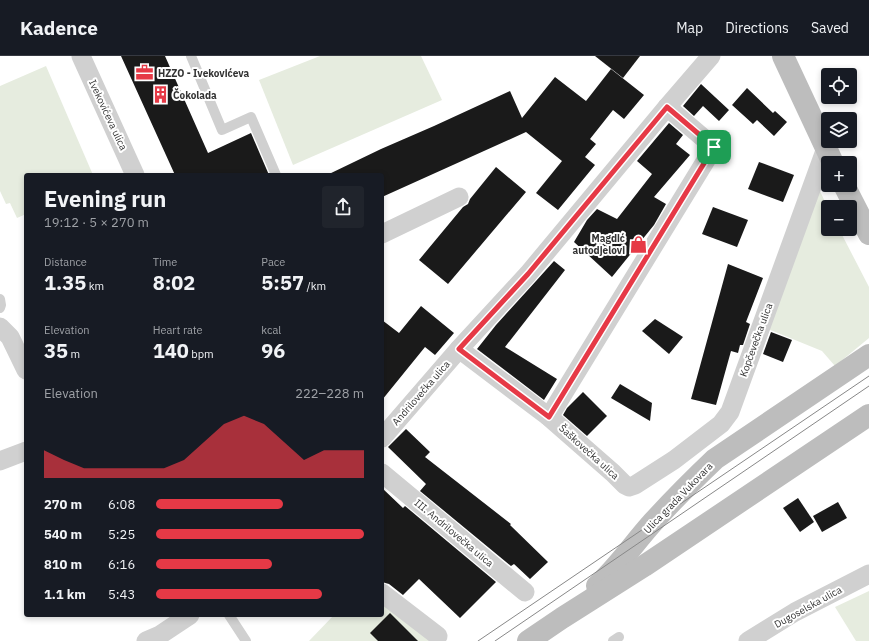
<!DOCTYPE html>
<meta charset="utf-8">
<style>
:root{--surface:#171b24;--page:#20242c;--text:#f1f3f6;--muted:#9ea1a6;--line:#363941;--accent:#e63946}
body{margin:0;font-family:"IBM Plex Sans",sans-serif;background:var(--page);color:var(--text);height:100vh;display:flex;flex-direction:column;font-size:15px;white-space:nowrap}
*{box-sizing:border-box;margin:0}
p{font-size:13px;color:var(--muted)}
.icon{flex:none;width:22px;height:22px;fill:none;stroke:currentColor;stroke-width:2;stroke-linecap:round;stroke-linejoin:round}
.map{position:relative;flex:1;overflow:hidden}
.details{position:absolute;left:24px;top:117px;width:360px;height:444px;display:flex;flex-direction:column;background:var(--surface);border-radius:4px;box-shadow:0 2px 6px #0003}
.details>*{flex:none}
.controls{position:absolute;left:821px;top:12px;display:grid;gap:8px}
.controls a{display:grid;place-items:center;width:36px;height:36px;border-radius:4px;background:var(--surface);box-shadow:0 2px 6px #0003;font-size:20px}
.pin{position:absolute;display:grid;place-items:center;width:34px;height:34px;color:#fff;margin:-17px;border-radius:8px;box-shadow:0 2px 6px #0006}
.round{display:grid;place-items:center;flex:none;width:42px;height:42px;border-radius:4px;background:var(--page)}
.head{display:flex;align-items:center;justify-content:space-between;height:68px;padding:0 20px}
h1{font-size:22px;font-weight:700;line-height:30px}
.figures{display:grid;grid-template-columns:repeat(3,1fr);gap:6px;height:68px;padding:4px 20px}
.figures div{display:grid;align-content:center}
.figures b{font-size:20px;font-weight:700}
.figures small{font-size:11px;font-weight:400}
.figures p{font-size:11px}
.chart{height:112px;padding:8px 20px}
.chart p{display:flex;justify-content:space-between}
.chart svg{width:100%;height:72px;margin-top:4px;fill:var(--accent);opacity:.7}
ul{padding:0 20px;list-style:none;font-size:13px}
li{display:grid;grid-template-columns:64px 48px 1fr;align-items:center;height:30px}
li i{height:10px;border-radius:5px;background:var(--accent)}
header{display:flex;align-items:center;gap:24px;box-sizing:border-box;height:56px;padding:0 20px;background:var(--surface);border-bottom:1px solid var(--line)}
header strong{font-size:19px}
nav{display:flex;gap:22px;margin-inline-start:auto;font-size:14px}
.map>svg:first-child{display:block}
</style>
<header>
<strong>Kadence</strong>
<nav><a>Map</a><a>Directions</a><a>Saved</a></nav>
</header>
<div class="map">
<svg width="869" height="585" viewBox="0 0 869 585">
<rect width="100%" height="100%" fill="#fff"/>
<!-- green -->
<g fill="#e6ecdf">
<polygon points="320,0 421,0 442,44 293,109 259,24"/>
<polygon points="46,10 93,119 26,119 26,158 17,162 10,147 6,148 0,135 0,30"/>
<polygon points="819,133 828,152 828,173 839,173 869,231 869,282 835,310 822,295 768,273"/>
<polygon points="869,535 869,585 856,585 835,551"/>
<polygon points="382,544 435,585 309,585 334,559 382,559"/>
</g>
<!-- building -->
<g fill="#1a1a1a">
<polygon points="121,0 165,0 208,97 251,77 269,119 175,119"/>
<polygon points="595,0 640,0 623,22"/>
<polygon points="611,13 644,39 624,63 613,54 590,83 596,88 585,101 595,109 558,154 536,137 562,105 526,76 382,141 382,119 327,119 381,93 434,70 510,35 522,62 555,21 586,45"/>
<polygon points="701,28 729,54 719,65 703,50 694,60 683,50"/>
<polygon points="747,32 773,57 775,55 787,66 774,80 757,64 753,68 732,49"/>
<polygon points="669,67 683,79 676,88 690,99 654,141 666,148 654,169 612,221 574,186 587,164 597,153 617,163 652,118 637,105"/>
<polygon points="759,106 794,119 783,146 748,133"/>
<polygon points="496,111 526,136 448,228 419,204 463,151 468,148 470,143"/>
<polygon points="713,151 748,164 737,191 702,178"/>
<polygon points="554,205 565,214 505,291 557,323 544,344 477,293 496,269 536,225"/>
<polygon points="728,208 763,222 746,266 750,268 743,289 740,289 738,297 731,295 716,349 691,343"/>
<polygon points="421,250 454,277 435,299 425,291 382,344 382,264 399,277"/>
<polygon points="655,263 683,281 669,298 642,275"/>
<polygon points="771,276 792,284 783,306 763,298"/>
<polygon points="620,328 652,347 650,365 611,342"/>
<polygon points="583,336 607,360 587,380 563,359 567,352"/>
<polygon points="406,373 430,396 425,401 511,468 510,469 548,506 530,523 514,508 511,510 420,435 426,428 388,391"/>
<polygon points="382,432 403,452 405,450 496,526 460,562 419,523 403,539 389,528 382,526"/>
<polygon points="798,442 814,466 800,476 783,452"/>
<polygon points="838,446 847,462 822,476 813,460"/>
<polygon points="390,557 418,585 378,585 370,577"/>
</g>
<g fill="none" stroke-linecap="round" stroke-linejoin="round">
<!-- lane -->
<g stroke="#d0d0d0" stroke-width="10">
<polyline points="191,0 222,74 251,61 276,119"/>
<polyline points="0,243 1,249 0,252"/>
<polyline points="229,559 246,585"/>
<polyline points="613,585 619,581"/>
</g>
<!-- street -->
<g stroke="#d0d0d0" stroke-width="19">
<polyline points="81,0 135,119"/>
<polyline points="382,178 459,141"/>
<polyline points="0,271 10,281 26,314"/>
<polyline points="459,293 549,361 613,417 625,429 629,431 635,429 674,404 721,368 730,356 826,92"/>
<polyline points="549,361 714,91 667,51"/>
<polyline points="382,382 459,293 528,218 667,51 711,0"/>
<polyline points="0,405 26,395"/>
<polyline points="382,417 525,536"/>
<polyline points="382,537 438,580"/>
<polyline points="146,585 160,579 190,559"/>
<polyline points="748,585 795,556 869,518"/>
</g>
<!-- secondary -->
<g stroke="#bdbdbd" stroke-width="22">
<polyline points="783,0 833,107"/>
<polyline points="844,129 869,178"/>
<path d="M597,530c21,-19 37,-43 56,-64 20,-22 41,-43 62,-63l154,-104"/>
<polyline points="528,585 562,562 644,510 869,359"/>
</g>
<!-- tram -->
<g stroke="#888" stroke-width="1">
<polyline points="478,585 869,320"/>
<polyline points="495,585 869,330"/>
</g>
</g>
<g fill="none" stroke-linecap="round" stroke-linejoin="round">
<defs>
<polygon id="route" points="667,51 714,91 549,361 459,293 528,218"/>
</defs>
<!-- route casing -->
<use href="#route" stroke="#fff" stroke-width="8"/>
<!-- route -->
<use href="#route" stroke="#e63946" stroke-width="5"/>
</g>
<!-- icons -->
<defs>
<symbol id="office-bare" viewBox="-9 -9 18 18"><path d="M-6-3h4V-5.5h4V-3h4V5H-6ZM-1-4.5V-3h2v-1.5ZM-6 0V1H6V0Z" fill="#e63946" stroke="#fff" stroke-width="2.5" paint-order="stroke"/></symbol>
<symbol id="building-bare" viewBox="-9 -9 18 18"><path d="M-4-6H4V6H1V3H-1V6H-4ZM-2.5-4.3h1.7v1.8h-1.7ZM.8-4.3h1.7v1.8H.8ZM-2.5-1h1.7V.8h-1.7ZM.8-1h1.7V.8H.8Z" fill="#e63946" stroke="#fff" stroke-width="2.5" paint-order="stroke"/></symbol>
<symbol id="shop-bare" viewBox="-9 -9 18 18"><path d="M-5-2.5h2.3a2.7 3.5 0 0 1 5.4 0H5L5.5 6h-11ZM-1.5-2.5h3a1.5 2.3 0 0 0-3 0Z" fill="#e63946" stroke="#fff" stroke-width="2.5" paint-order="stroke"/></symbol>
</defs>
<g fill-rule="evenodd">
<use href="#office-bare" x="132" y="4" width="25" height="25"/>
<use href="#building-bare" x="148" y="26" width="25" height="25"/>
<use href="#shop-bare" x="626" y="176" width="25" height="25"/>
</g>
<g text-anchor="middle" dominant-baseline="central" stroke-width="4" stroke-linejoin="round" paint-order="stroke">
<!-- poi labels -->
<g font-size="10" font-weight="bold" fill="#333" stroke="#fff" text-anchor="start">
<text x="158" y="17">HZZO - Ivekovićeva</text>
<text x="173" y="39">Čokolada</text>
<text x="625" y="182" text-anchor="end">Magdić<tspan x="625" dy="12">autodjelovi</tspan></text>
</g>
<!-- street labels -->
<g font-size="10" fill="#333" stroke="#fff">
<text transform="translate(108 59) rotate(65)">Ivekovićeva ulica</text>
<text transform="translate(756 284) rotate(-70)">Kopčevečka ulica</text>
<text transform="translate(421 337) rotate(-49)">Andrilovečka ulica</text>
<text transform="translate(589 396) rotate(42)">Šaškovečka ulica</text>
<text transform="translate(678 442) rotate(-46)">Ulica grada Vukovara</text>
<text transform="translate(454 477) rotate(40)">III. Andrilovečka ulica</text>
<text transform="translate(808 551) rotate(-29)">Dugoselska ulica</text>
</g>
</g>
</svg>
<div class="controls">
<a><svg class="icon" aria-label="locate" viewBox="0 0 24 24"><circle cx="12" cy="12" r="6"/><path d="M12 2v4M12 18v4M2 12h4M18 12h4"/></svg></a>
<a><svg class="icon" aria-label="layers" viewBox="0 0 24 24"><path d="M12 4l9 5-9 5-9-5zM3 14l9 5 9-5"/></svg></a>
<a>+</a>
<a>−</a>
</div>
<div class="pin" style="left:714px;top:91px;background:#1e9e55"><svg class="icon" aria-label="arrive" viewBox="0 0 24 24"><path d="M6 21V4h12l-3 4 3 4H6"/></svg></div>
<section class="details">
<div class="head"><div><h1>Evening run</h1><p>19:12 · 5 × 270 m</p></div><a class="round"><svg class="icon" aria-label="share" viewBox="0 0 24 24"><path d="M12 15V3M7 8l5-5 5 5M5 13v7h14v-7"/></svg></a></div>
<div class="figures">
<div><p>Distance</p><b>1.35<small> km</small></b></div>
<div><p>Time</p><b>8:02</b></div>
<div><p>Pace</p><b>5:57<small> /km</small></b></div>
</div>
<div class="figures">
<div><p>Elevation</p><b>35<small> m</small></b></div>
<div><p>Heart rate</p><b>140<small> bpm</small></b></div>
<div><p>kcal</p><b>96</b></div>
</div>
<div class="chart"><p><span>Elevation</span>222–228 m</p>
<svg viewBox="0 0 160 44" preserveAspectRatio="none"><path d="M0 44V27L10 33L20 38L30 38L40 38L50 38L60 38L70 33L80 22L90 11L100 6L110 11L120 22L130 33L140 27L150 27L160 27V44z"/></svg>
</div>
<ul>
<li><b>270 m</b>6:08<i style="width:61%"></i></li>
<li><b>540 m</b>5:25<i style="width:100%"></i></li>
<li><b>810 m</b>6:16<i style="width:56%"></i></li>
<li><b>1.1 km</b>5:43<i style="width:80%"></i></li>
</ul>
</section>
</div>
